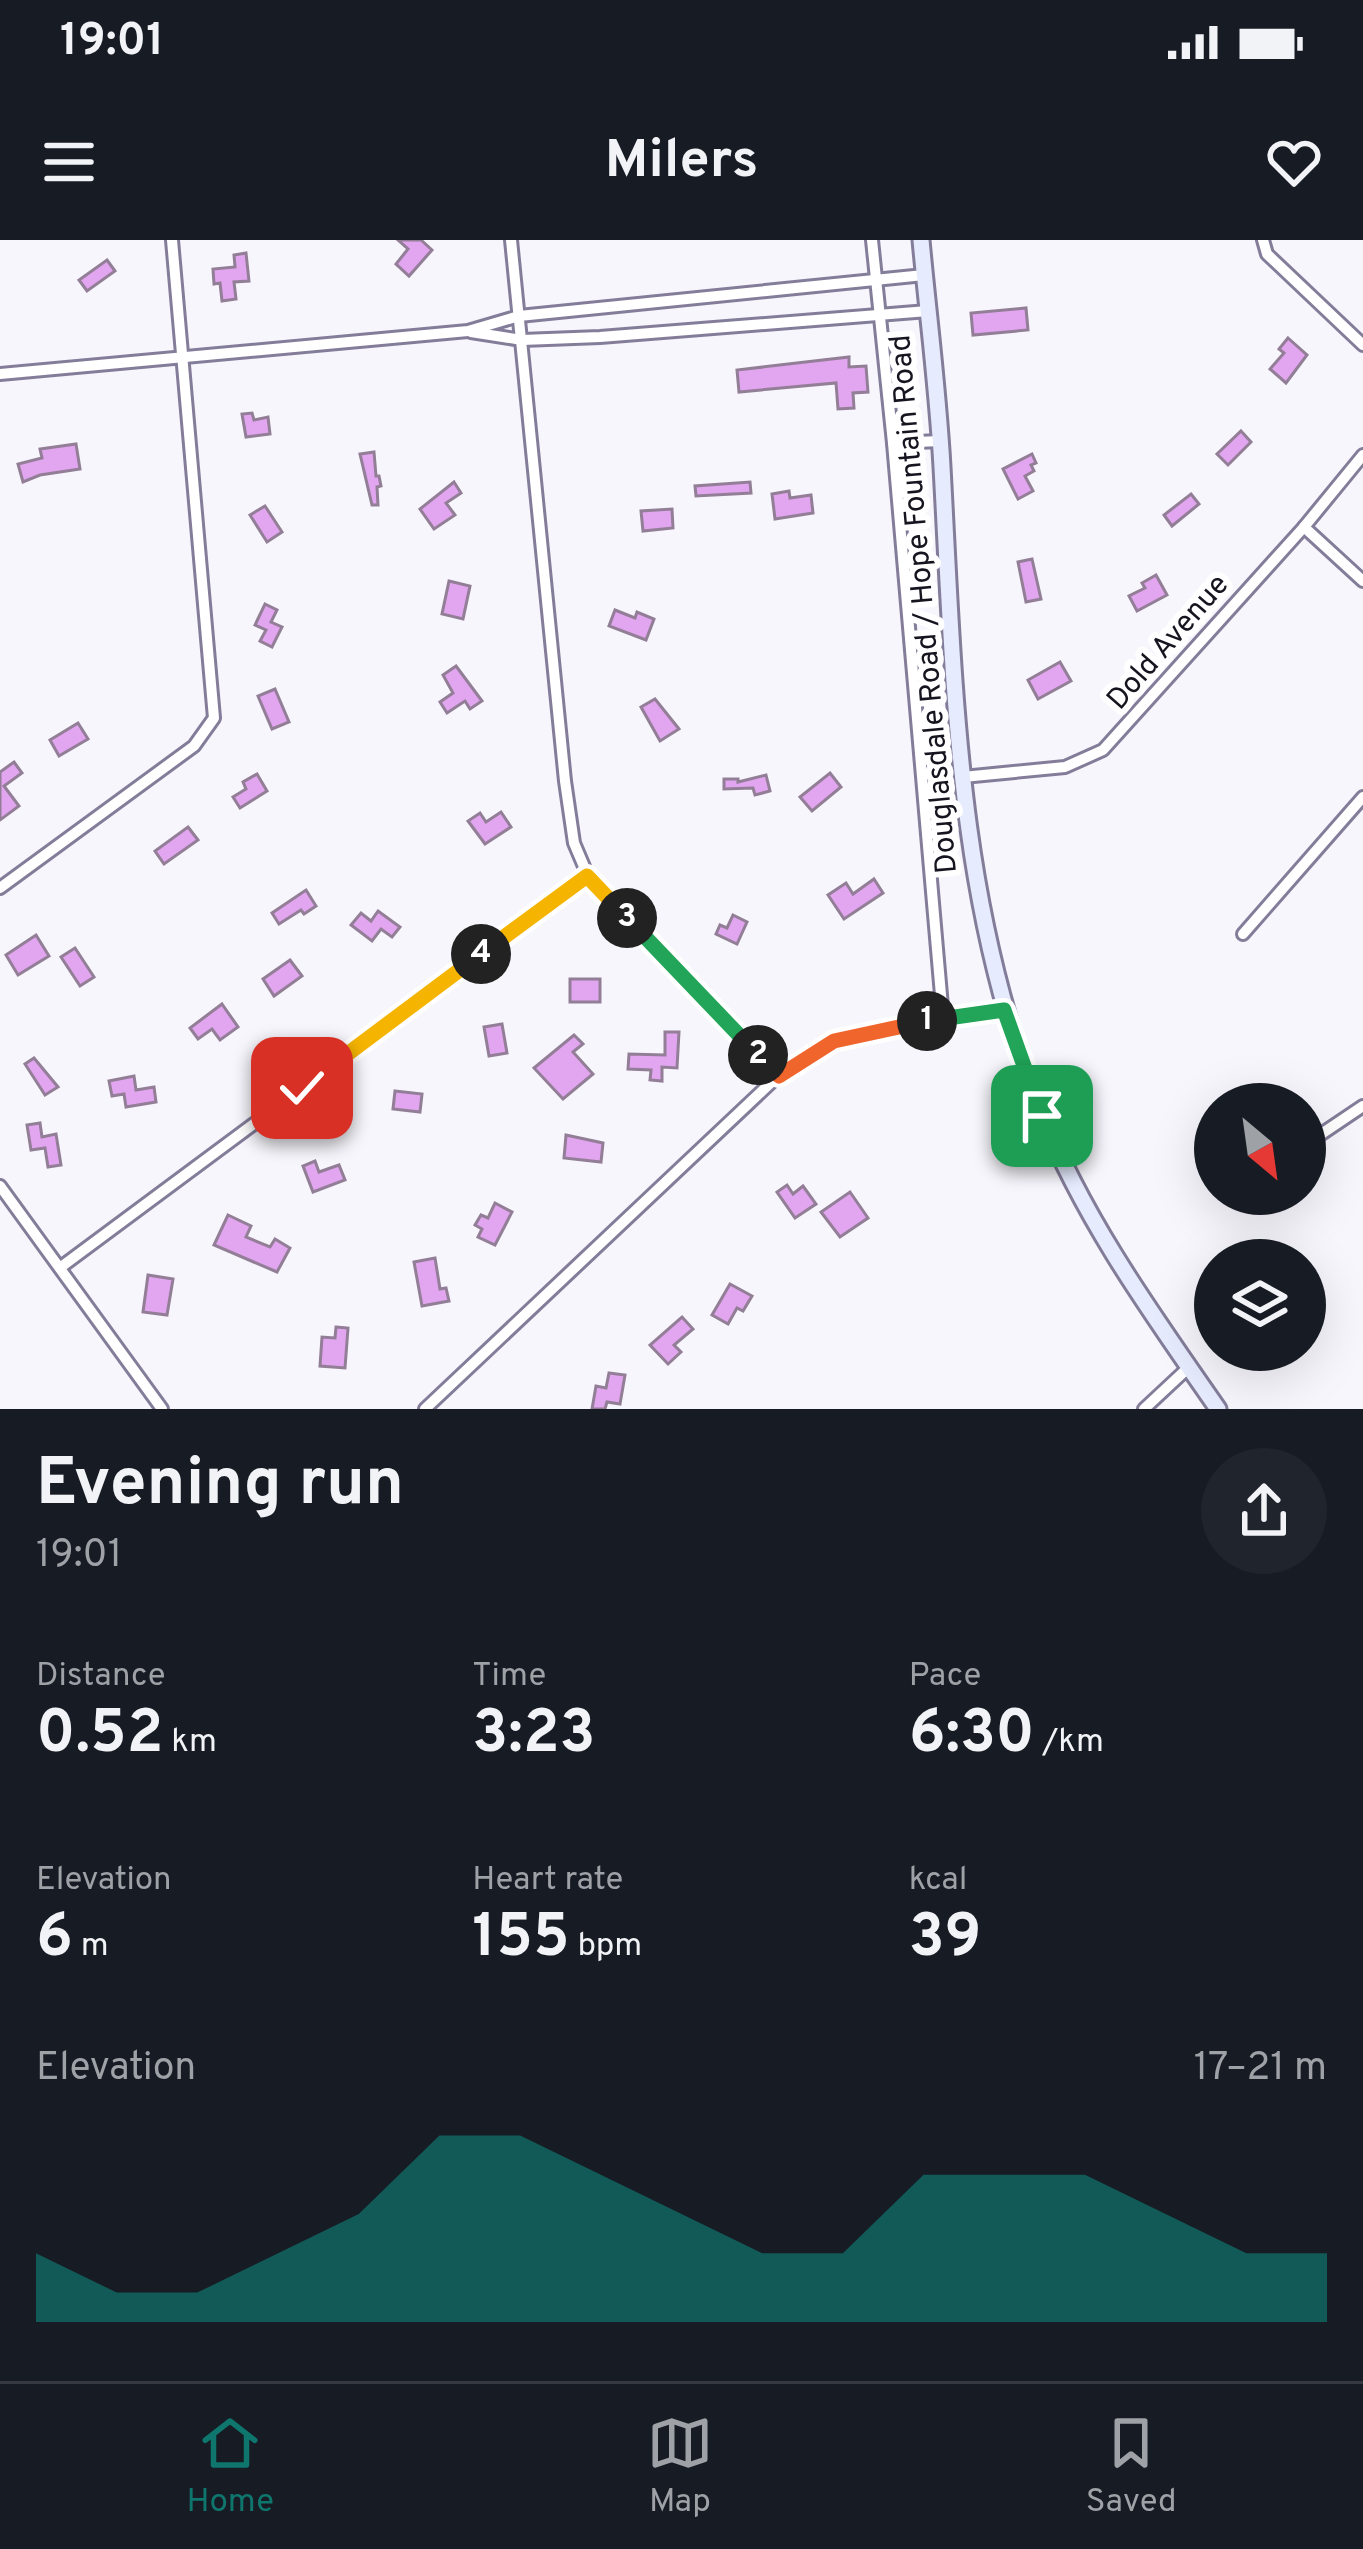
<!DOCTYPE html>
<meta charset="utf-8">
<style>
:root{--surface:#171b24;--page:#20242c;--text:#f1f3f6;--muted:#9ea1a6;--line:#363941;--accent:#0f766e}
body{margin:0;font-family:Overpass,sans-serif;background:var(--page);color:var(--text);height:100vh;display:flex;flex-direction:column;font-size:45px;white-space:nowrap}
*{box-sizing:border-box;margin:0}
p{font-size:39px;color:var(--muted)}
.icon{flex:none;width:66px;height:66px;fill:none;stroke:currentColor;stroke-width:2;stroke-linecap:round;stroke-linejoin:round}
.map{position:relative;height:1169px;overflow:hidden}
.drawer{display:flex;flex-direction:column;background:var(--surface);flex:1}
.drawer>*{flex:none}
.needle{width:78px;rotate:151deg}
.controls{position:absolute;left:1194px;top:843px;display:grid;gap:24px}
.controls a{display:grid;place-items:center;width:132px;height:132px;border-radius:50%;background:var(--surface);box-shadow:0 12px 48px #0002;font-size:60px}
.pin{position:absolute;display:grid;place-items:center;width:102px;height:102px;color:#fff;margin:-51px;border-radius:24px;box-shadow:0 6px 18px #0006}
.km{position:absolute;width:60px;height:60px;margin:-30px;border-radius:50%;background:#222;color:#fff;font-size:33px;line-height:60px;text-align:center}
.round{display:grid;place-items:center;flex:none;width:126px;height:126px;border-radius:63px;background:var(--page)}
.summary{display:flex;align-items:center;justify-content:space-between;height:204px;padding:0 36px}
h1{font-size:66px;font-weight:700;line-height:90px}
.figures{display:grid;grid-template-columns:repeat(3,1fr);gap:18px;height:204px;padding:12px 36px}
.figures div{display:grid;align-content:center}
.figures b{font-size:60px;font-weight:700}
.figures small{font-size:33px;font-weight:400}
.figures p{font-size:33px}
.chart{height:336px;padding:24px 36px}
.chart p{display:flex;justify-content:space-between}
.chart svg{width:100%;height:216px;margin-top:12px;fill:var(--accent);opacity:.7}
.status{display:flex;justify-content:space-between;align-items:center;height:84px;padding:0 60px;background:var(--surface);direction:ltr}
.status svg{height:33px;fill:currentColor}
header{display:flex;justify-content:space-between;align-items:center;height:156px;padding:0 36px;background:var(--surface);font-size:54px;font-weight:700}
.menu{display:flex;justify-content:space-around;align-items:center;height:168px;border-top:3px solid var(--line);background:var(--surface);font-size:33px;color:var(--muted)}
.menu a{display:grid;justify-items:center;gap:6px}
.menu .selected{color:var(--accent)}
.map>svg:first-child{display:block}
</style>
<div class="status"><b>19:01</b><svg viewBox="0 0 49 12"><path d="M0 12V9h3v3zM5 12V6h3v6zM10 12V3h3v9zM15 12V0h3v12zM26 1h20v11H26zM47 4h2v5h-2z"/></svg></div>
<header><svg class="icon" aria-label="menu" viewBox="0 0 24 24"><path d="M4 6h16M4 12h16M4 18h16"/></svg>Milers<svg class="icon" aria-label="heart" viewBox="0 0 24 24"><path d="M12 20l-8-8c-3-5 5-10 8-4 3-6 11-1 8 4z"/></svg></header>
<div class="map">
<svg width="1363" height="1169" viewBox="0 0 1363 1169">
<rect width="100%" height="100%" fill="#f7f6fc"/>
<!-- building -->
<g fill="#e2a5ef" stroke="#937e97" stroke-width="3">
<polygon points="398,0 421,0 432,10 409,36 396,24 408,9"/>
<polygon points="246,13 249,41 234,42 236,59 222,61 220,43 214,44 213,29 235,27 234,15"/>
<polygon points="107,20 115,31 87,51 79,40"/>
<polygon points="1026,68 1028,90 973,95 971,73"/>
<polygon points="1288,98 1307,115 1286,143 1270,129 1284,113 1279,109"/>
<polygon points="849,117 849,127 866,126 868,152 853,153 854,168 838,169 836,143 739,152 737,130"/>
<polygon points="252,173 254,180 268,177 270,194 246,197 242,174"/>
<polygon points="1241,191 1251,202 1228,225 1217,214"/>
<polygon points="76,204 80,229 40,235 23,242 18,224 42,218 40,209"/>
<polygon points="374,212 376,236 379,236 381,246 377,247 378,265 372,265 360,214"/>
<polygon points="1032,214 1036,223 1031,225 1034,231 1025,236 1033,251 1018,259 1003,229"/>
<polygon points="454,242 461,253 446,263 455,275 434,289 420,269"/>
<polygon points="750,242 751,253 696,256 695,246"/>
<polygon points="789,251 790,258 811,255 813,273 775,279 772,254"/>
<polygon points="1191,254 1199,264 1172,286 1164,275"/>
<polygon points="265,266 282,292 267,302 250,275"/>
<polygon points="672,269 673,288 643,291 641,271"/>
<polygon points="1032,319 1041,359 1026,362 1018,322"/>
<polygon points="1156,335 1167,355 1137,371 1129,356 1145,348 1142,343"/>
<polygon points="449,341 470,346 463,379 442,374"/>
<polygon points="265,364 277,370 271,382 282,387 272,407 260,401 266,390 255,385"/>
<polygon points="615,370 635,378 637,372 654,379 646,400 609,386"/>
<polygon points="1060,422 1071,441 1038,459 1028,440"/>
<polygon points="456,426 482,461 470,469 465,461 447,473 440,462 453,453 443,435"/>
<polygon points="275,449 289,482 272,489 258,456"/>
<polygon points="655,459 679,489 660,501 641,467"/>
<polygon points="78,483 88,499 59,516 50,500"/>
<polygon points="14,522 22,533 4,546 19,566 0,580 0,532"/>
<polygon points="830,533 841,547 812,571 800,557"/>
<polygon points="257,534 267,551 240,568 233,557 246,549 243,542"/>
<polygon points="766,535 770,551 755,555 753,548 724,549 724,539 738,539 738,542"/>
<polygon points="501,572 511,587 485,604 468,581 480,573 486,582"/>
<polygon points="188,587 198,600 164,624 155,611"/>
<polygon points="874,639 883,653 844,679 828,655 846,643 853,654"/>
<polygon points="306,650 316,666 304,674 301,670 279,684 272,673"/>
<polygon points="378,671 400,687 392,697 381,689 372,701 351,685 361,673 371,681"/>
<polygon points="733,675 747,682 737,704 716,694 720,685 727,688"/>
<polygon points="36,695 49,716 18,735 6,715"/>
<polygon points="75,708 94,737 80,746 61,717"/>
<polygon points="290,720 302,736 274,756 263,739"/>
<rect x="570" y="739" width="30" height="23"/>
<polygon points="222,764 238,787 220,800 212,789 198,799 190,788"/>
<polygon points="502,784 507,813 489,816 484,787"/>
<polygon points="665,792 679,792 677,828 662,827 662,841 650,840 651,830 628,829 629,814 665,815"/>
<polygon points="574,795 583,804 573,812 593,834 563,859 534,828"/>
<polygon points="34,818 58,847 45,855 25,824"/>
<polygon points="134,836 136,850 154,847 156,862 126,867 124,854 112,856 109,841"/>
<polygon points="395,851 422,854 420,872 393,869"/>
<polygon points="40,883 42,897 56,894 61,925 48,927 45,908 31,910 27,885"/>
<polygon points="566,895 603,903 601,922 564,918"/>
<polygon points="315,921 319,932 339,925 345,940 313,952 303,926"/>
<polygon points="787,945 793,954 803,946 816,964 795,978 777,952"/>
<polygon points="850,952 868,978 840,997 821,972"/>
<polygon points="495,963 512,972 495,1005 478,997 482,989 475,985 481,975 488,978"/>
<polygon points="228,975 251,986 246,997 270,1007 275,999 290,1008 277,1032 214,1005"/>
<polygon points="435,1018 440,1049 446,1048 449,1061 422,1066 414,1022"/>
<polygon points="148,1035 173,1039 167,1075 143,1072"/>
<polygon points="730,1044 752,1056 743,1071 737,1068 728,1084 712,1075"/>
<polygon points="682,1077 693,1089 674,1105 681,1112 668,1124 650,1105"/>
<polygon points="336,1087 348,1088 345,1128 320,1126 322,1097 335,1098"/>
<polygon points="609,1133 625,1135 620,1164 607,1162 605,1169 592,1169 596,1146 606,1148"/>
</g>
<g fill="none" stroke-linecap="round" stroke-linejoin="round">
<defs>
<g id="street">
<polyline points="511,0 565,541 574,603 588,636 779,835"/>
<polyline points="872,0 893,203 940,201"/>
<polyline points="1263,0 1267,14 1363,105"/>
<polyline points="471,92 522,100 600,97 928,71"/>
<polyline points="0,134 468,91 519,76 924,35"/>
<polyline points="893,203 943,778"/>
<polyline points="1304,287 1363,341"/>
<polyline points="963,537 1065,527 1103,510 1304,287 1363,215"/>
<polyline points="0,648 194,506 214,478 172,0"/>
<polyline points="1243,694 1363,557"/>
<polyline points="1305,905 1363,866"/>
<polyline points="0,946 162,1169"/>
<polyline points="61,1027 588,636"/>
<polyline points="425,1169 779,835 823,806 855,795 1004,770"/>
<polyline points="1144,1169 1189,1127"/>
</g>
<path id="secondary" d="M921,0c7,76 17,151 21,227 12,218 15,440 99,645 43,108 111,202 177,297"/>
</defs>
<!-- street casing -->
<use href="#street" stroke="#847d9a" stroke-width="16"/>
<!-- secondary casing -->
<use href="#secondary" stroke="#847d9a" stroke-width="21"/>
<!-- street -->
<use href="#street" stroke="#fff" stroke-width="10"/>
<!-- secondary -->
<use href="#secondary" stroke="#e6ecfe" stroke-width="15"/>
</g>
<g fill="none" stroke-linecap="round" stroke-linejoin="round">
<defs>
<polyline id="split-1" points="927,781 1004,770 1042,876"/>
<polyline id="split-2" points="758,815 779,836 834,801 927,781"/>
<polyline id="split-3" points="627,678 758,815"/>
<polyline id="split-4" points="481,714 587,636 627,678"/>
<polyline id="split-5" points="302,848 481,714"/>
</defs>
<!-- split-1 casing -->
<use href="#split-1" stroke="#fff" stroke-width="24"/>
<!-- split-2 casing -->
<use href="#split-2" stroke="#fff" stroke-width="24"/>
<!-- split-3 casing -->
<use href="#split-3" stroke="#fff" stroke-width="24"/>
<!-- split-4 casing -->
<use href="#split-4" stroke="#fff" stroke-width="24"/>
<!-- split-5 casing -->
<use href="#split-5" stroke="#fff" stroke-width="24"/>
<!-- split-1 -->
<use href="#split-1" stroke="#22a559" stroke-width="15"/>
<!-- split-2 -->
<use href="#split-2" stroke="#f0652b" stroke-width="15"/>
<!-- split-3 -->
<use href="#split-3" stroke="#22a559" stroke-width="15"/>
<!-- split-4 -->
<use href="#split-4" stroke="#f5b400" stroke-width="15"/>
<!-- split-5 -->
<use href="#split-5" stroke="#f5b400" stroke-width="15"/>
</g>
<g text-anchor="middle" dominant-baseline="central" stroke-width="12" stroke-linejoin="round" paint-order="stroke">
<!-- street labels -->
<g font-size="30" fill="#16141f" stroke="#fff">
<text transform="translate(925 364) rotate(-95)">Douglasdale Road / Hope Fountain Road</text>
<text transform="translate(1169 403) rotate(-49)">Dold Avenue</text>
</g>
</g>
</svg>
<div class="controls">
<a><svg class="needle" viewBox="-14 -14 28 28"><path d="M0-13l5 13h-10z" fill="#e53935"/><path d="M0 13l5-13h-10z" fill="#9ea1a6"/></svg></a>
<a><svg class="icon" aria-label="layers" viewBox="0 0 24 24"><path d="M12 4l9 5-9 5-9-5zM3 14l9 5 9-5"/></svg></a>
</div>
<div class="pin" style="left:1042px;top:876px;background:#1e9e55"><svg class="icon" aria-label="arrive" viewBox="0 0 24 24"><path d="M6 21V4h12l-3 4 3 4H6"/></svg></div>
<div class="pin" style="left:302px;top:848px;background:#d93025"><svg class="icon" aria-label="check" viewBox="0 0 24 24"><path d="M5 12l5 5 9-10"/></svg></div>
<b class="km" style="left:927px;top:781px">1</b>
<b class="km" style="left:758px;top:815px">2</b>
<b class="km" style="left:627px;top:678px">3</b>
<b class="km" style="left:481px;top:714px">4</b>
</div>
<section class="drawer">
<div class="summary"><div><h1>Evening run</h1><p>19:01</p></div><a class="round"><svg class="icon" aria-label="share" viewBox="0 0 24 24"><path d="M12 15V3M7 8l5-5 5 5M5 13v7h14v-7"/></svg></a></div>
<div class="figures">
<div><p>Distance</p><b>0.52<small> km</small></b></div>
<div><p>Time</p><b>3:23</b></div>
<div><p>Pace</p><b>6:30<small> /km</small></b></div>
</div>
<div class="figures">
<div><p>Elevation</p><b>6<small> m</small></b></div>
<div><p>Heart rate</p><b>155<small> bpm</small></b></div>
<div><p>kcal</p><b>39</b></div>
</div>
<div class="chart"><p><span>Elevation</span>17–21 m</p>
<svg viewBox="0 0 160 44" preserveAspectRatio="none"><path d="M0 44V30L10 38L20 38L30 30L40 22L50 6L60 6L70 14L80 22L90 30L100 30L110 14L120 14L130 14L140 22L150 30L160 30V44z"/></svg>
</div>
</section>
<nav class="menu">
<a class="selected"><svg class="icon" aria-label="home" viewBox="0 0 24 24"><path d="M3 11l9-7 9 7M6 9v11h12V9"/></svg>Home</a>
<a><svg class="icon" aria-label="map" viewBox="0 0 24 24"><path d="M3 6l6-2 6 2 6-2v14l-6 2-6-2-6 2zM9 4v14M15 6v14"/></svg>Map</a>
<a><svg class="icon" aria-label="saved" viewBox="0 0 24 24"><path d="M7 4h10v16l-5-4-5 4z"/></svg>Saved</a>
</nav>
